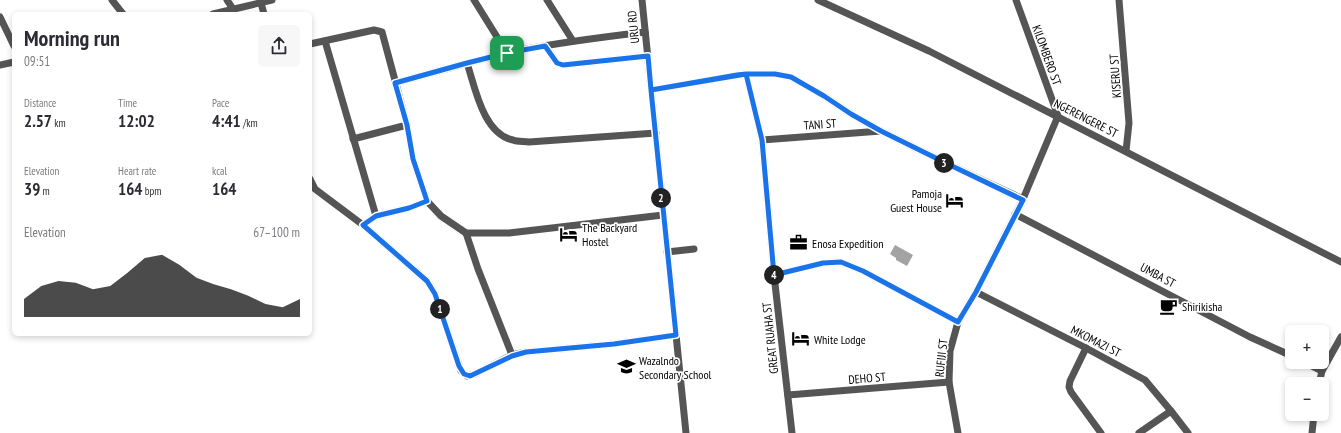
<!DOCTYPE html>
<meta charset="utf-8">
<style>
:root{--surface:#fff;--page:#f7f7f7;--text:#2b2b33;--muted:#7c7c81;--accent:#000}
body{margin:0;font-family:"PT Sans Narrow",sans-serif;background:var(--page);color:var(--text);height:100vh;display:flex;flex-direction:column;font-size:15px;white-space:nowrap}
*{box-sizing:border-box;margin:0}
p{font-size:13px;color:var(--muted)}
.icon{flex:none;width:22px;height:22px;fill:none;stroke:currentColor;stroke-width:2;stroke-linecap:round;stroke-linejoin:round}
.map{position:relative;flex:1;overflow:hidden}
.sheet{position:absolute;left:12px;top:12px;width:300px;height:324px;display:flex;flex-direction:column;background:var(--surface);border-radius:6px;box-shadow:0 2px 6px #0003}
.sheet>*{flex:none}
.controls{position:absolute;left:1285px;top:325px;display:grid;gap:8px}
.controls a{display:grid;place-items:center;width:44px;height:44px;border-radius:6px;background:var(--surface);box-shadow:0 2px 6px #0003;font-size:20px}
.pin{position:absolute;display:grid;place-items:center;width:34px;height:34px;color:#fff;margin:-17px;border-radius:8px;box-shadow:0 2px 6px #0006}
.km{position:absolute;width:20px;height:20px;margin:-10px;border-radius:50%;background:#222;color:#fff;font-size:11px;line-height:20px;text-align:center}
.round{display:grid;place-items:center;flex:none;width:42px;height:42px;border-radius:6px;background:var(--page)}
.head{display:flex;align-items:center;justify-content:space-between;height:68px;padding:0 12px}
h1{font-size:22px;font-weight:600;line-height:30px}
.figures{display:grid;grid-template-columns:repeat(3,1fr);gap:6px;height:68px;padding:4px 12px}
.figures div{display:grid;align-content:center}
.figures b{font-size:17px;font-weight:600}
.figures small{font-size:11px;font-weight:400}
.figures p{font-size:11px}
.chart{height:112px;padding:8px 12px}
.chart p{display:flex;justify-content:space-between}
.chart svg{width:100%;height:72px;margin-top:4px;fill:var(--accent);opacity:.7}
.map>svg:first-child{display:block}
</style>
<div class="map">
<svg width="1341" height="433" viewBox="0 0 1341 433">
<rect width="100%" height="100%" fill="#fff"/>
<!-- water -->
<polygon fill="#a3a3a3" points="895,245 913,255 907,266 896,260 896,258 890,254"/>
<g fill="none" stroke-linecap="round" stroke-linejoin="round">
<!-- minor -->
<g stroke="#555" stroke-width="7">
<polyline points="112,0 123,14"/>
<polyline points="227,0 233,9"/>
<polyline points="474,0 507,53"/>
<polyline points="547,0 573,41"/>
<polyline points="642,0 686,433"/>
<polyline points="818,0 929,51 1341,262"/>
<polyline points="1119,0 1129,123 1126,151"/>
<polyline points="261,3 264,14"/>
<polyline points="213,14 272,0"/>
<polyline points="0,17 14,46"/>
<polyline points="325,41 376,216"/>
<polyline points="310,44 374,30 382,32 407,125 413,159 427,201 441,216 466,233 509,233 663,215"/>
<polyline points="545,46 557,63 563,65 648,56"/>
<path d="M467,63c8,24 16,71 46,77 5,2 11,1 16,2l127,-9"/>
<polyline points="0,65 14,62"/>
<polyline points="746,74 762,140 774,275 792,433"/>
<path d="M395,83c37,-10 74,-21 112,-30 45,-10 91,-15 138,-21"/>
<polyline points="651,90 746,74 775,74 791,77 824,96 851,114 881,131 952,166 1023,199"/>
<polyline points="353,139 407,125"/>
<polyline points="762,140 881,131"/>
<polyline points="310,179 315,189 363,225 427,281 435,294 461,371 467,376 475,374 512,355 526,352 614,344 676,335"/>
<polyline points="1015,214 1250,337 1292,356"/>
<polyline points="363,225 376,216 409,208 427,201"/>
<polyline points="466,233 478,269 512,355"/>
<polyline points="667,252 694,249"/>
<polyline points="774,275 823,263 841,262 863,271 958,322"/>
<polyline points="976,292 1086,348 1145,380 1171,411 1188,433"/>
<polyline points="1086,348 1070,381 1069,387 1071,392 1101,433"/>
<polyline points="1304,362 1322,371"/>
<polyline points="1319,384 1322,371 1341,337"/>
<polyline points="788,395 949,382"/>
<polyline points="958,433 949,382 950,351 958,322 976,292 1023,199 1058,116 1016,0"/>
<polyline points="1139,433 1171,411"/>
<polyline points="1312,433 1314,414"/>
</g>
</g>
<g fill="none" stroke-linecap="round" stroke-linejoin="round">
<defs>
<polyline id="route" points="507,53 467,63 395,83 407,125 413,159 427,201 409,208 376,216 363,225 427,281 435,294 459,366 464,374 470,376 512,356 526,352 614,344 676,335 651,90 746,74 775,74 791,77 824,96 851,114 881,131 952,166 1023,200 976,292 958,322 863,271 841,262 823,263 774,275 762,140 746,74 737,75 651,90 648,56 563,65 557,63 545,46 507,53"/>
</defs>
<!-- route casing -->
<use href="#route" stroke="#fff" stroke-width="8"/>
<!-- route -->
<use href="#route" stroke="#1a73e8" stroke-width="5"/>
</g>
<!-- icons -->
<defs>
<symbol id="hotel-bare" viewBox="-9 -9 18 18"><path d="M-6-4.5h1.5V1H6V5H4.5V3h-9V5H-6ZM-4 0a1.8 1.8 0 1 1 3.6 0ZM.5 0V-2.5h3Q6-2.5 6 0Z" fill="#000" stroke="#fff" stroke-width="2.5" paint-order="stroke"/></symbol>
<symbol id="office-bare" viewBox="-9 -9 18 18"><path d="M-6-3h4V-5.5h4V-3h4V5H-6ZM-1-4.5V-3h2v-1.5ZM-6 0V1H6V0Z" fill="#000" stroke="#fff" stroke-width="2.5" paint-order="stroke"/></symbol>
<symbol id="cafe-bare" viewBox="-9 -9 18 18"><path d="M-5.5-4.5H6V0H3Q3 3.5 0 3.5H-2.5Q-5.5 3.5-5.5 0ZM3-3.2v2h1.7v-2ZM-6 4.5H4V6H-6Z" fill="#000" stroke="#fff" stroke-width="2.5" paint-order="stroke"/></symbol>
<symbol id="school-bare" viewBox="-9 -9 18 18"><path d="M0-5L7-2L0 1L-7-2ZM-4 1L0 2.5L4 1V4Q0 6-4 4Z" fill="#000" stroke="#fff" stroke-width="2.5" paint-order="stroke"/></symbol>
</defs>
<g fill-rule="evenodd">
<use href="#hotel-bare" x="942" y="188" width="25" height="25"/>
<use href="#hotel-bare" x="556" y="222" width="25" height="25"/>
<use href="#office-bare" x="786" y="230" width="25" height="25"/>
<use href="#cafe-bare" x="1156" y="294" width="25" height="25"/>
<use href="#hotel-bare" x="788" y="326" width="25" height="25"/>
<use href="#school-bare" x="614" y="354" width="25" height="25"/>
</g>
<g text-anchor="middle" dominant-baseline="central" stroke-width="3.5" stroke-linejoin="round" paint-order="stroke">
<!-- street labels -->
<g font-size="12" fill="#000" stroke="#fff">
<text transform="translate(633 27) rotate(-96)">URU RD</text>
<text transform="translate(1047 55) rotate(70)">KILOMBERO ST</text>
<text transform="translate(1115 76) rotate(-94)">KISERU ST</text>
<text transform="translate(1086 118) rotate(27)">NGERENGERE ST</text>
<text transform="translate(820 124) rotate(-4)">TANI ST</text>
<text transform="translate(1158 275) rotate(28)">UMBA ST</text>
<text transform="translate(770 338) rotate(-96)">GREAT RUAHA ST</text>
<text transform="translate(1096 341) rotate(27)">MKOMAZI ST</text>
<text transform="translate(941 358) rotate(-84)">RUFIJI ST</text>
<text transform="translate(867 378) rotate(-5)">DEHO ST</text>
</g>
<!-- poi labels -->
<g font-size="12" fill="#000" stroke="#fff" text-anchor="start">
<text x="942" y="193" text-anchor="end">Pamoja<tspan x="942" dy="14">Guest House</tspan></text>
<text x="582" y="227">The Backyard<tspan x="582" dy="14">Hostel</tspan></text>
<text x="812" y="243">Enosa Expedition</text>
<text x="1182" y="306">Shirikisha</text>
<text x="814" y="339">White Lodge</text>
<text x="639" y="360">Wazalndo<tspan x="639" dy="14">Secondary School</tspan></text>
</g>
</g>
</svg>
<div class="controls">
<a>+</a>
<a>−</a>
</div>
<div class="pin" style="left:507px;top:53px;background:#1e9e55"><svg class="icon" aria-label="arrive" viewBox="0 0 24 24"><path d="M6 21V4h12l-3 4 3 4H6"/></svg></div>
<b class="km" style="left:440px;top:309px">1</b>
<b class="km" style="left:661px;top:198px">2</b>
<b class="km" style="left:944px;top:163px">3</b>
<b class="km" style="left:774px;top:275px">4</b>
<section class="sheet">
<div class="head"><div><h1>Morning run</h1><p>09:51</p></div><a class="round"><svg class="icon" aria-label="share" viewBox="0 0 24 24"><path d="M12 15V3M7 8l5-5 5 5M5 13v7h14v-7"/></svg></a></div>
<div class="figures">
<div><p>Distance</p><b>2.57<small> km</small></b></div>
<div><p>Time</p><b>12:02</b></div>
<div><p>Pace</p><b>4:41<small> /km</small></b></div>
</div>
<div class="figures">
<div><p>Elevation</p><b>39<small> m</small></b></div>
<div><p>Heart rate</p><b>164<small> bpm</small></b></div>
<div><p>kcal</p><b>164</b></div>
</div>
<div class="chart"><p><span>Elevation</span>67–100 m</p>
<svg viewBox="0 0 160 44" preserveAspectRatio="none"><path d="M0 44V33L10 25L20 22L30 23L40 27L50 25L60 17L70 8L80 6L90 12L100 20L110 24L120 27L130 31L140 36L150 38L160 33V44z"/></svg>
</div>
</section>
</div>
